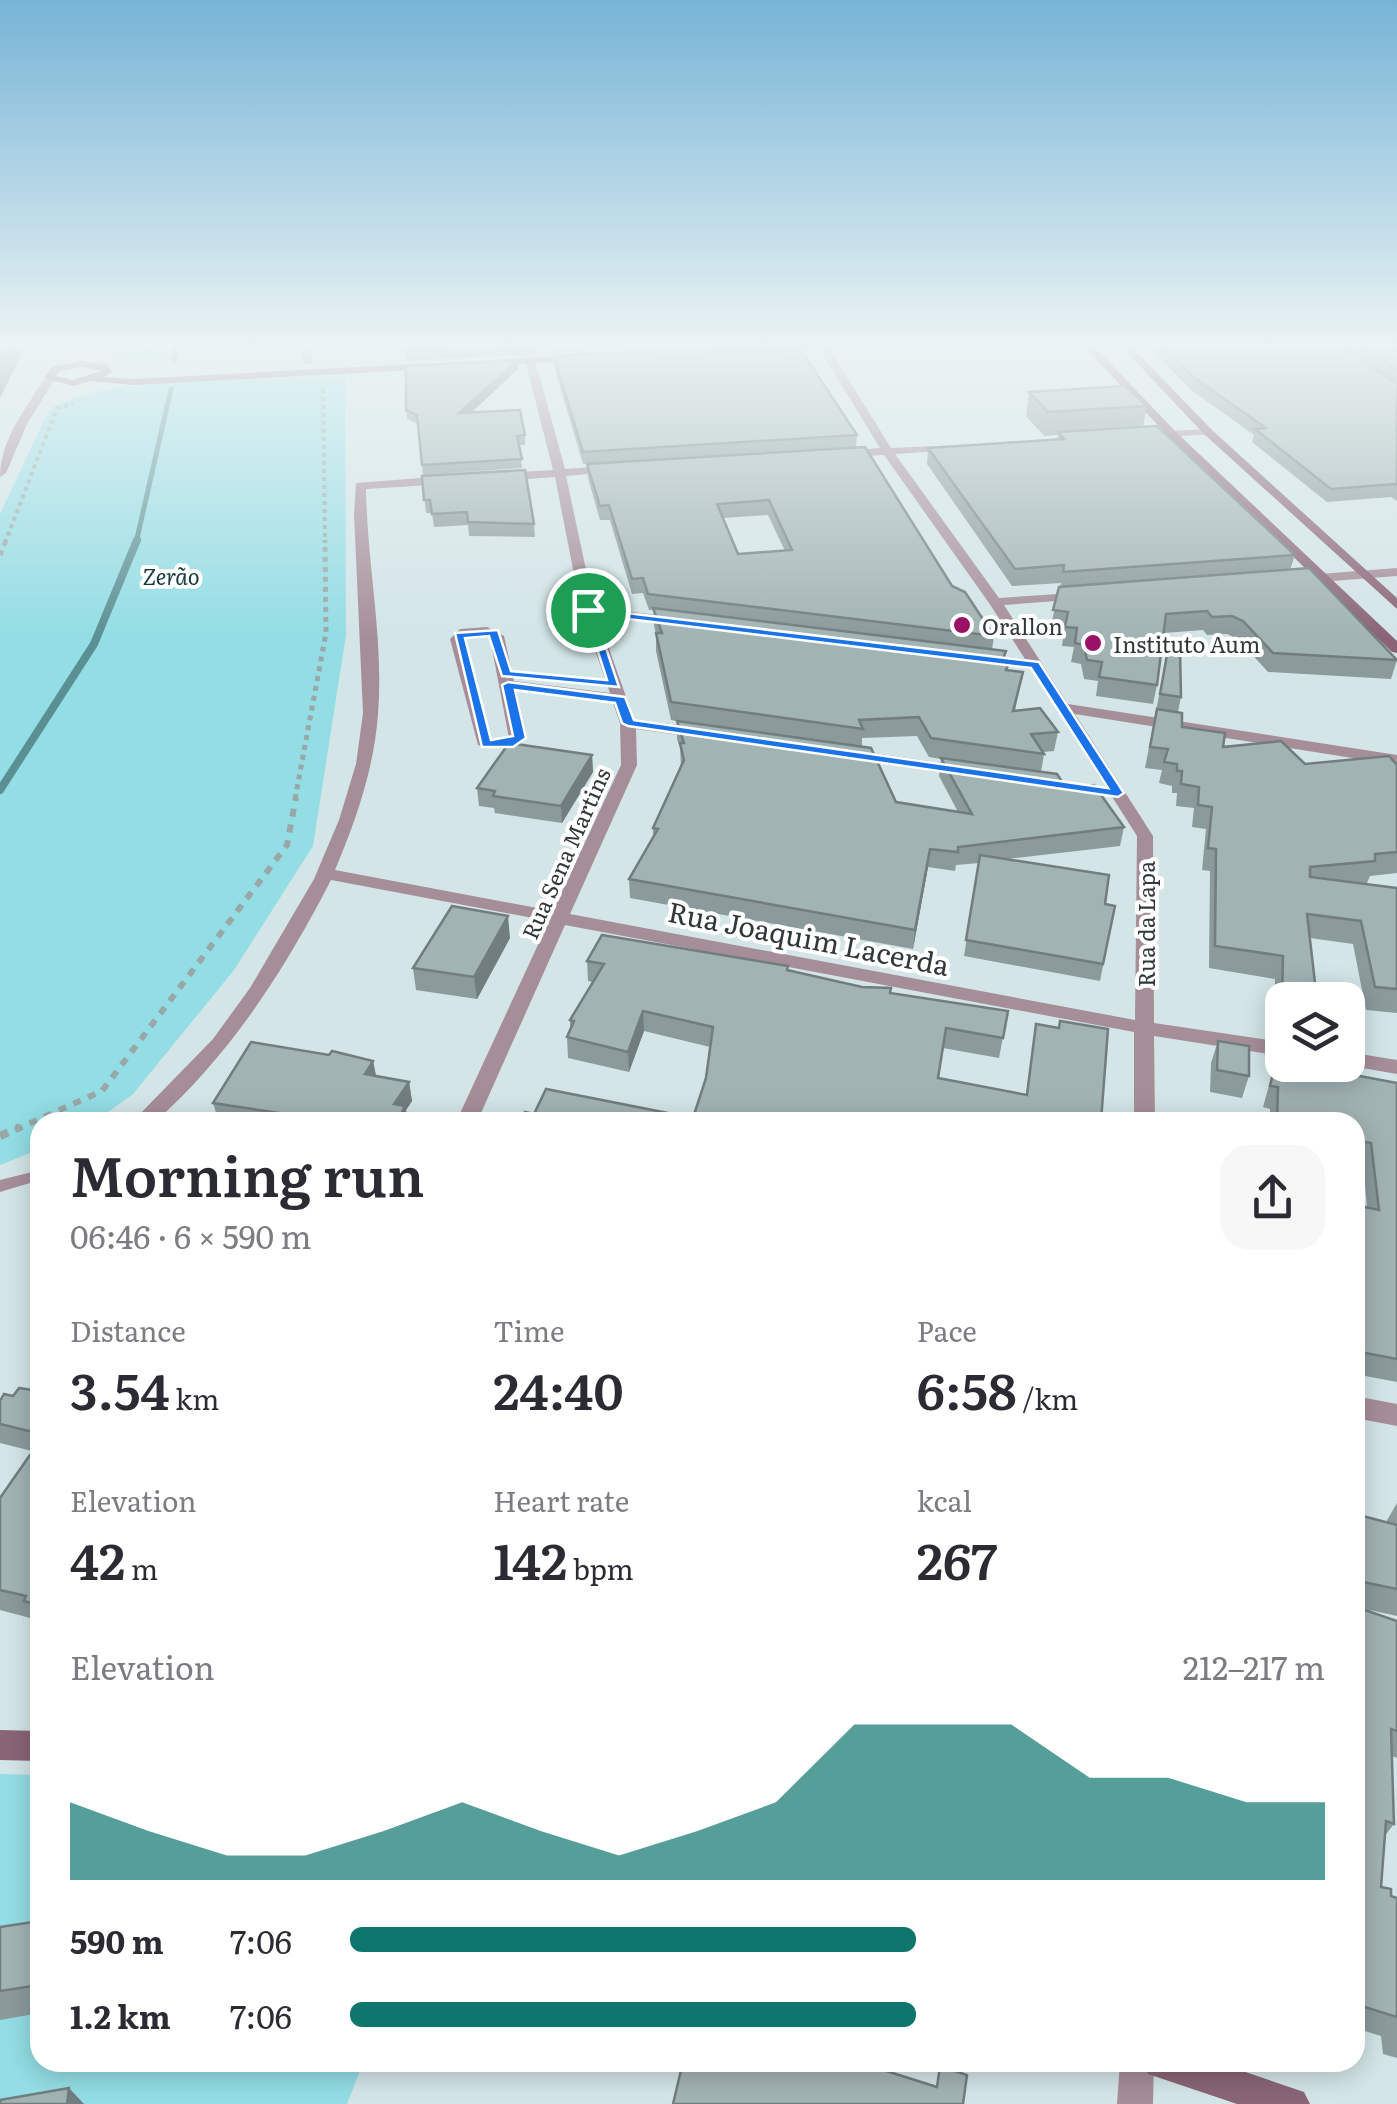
<!DOCTYPE html>
<meta charset="utf-8">
<style>
:root{--surface:#fff;--page:#f7f7f7;--text:#2b2b33;--muted:#7c7c81;--accent:#0f766e}
body{margin:0;font-family:Literata,serif;background:var(--page);color:var(--text);height:100vh;display:flex;flex-direction:column;font-size:38px;white-space:nowrap}
*{box-sizing:border-box;margin:0}
p{font-size:32px;color:var(--muted)}
.icon{flex:none;width:55px;height:55px;fill:none;stroke:currentColor;stroke-width:2;stroke-linecap:round;stroke-linejoin:round}
.map{position:relative;flex:1;overflow:hidden}
.side{position:absolute;left:30px;top:1112px;width:1335px;height:960px;display:flex;flex-direction:column;background:var(--surface);border-radius:30px;box-shadow:0 5px 25px #0003}
.side>*{flex:none}
.buttons{position:absolute;left:1265px;top:982px;display:grid;gap:20px}
.buttons a{display:grid;place-items:center;width:100px;height:100px;border-radius:20px;background:var(--surface);box-shadow:0 5px 25px #0003;font-size:50px}
.pin{position:absolute;display:grid;place-items:center;width:85px;height:85px;color:#fff;margin:-42px;border:5px solid #fff;border-radius:50%;box-shadow:0 2px 10px #0007}
.round{display:grid;place-items:center;flex:none;width:105px;height:105px;border-radius:30px;background:var(--page)}
.overview{display:flex;align-items:center;justify-content:space-between;height:170px;padding:0 40px}
h1{font-size:55px;font-weight:600;line-height:75px}
.figures{display:grid;grid-template-columns:repeat(3,1fr);gap:15px;height:170px;padding:10px 40px}
.figures div{display:grid;align-content:center}
.figures b{font-size:50px;font-weight:600}
.figures small{font-size:28px;font-weight:400}
.figures p{font-size:28px}
.chart{height:280px;padding:20px 40px}
.chart p{display:flex;justify-content:space-between}
.chart svg{width:100%;height:180px;margin-top:10px;fill:var(--accent);opacity:.7}
ul{padding:0 40px;list-style:none;font-size:32px}
li{display:grid;grid-template-columns:160px 120px 1fr;align-items:center;height:75px}
li i{height:25px;border-radius:12px;background:var(--accent)}
.map>svg:first-child{display:block}
</style>
<div class="map">
<svg width="1397" height="2104" viewBox="0 0 1397 2104">
<rect width="100%" height="100%" fill="#d3e5e7"/>
<!-- green -->
<g fill="#93dde4">
<polygon points="89,343 169,343 166,360 124,359"/>
<path d="M289,377h56l1,258 -33,211 -79,124 -101,124 -39,28h-54v27l-40,16v-651l48,-102c39,-35 186,-32 241,-35z"/>
<polygon points="0,1774 40,1775 40,2062 363,2063 347,2104 0,2104"/>
</g>
<g fill="none" stroke-linecap="round" stroke-linejoin="round">
<!-- stream-far1 -->
<g stroke="#5a9094" stroke-width="5">
<polyline points="174,360 176,343"/>
<polyline points="136,543 171,389"/>
</g>
<!-- stream -->
<polyline stroke="#5a9094" stroke-width="8" points="0,790 94,644 137,540"/>
<!-- path-far3 -->
<g stroke="#99a7a8" stroke-width="4" stroke-dasharray="4 4" stroke-linecap="butt">
<polyline points="146,343 153,362"/>
<polyline points="323,389 325,543"/>
<polyline points="5,543 57,408 73,404"/>
</g>
<!-- path-far2 -->
<g stroke="#99a7a8" stroke-width="5" stroke-dasharray="5 5" stroke-linecap="butt">
<polyline points="0,555 6,540"/>
<polyline points="295,799 326,633 325,540"/>
</g>
<!-- path-far1 -->
<polyline stroke="#99a7a8" stroke-width="6" stroke-dasharray="8 8" stroke-linecap="butt" points="15,1130 102,1091 287,845 296,797"/>
<!-- path -->
<polyline stroke="#99a7a8" stroke-width="8" stroke-dasharray="9 9" stroke-linecap="butt" points="0,1136 20,1127"/>
<!-- lane -->
<polygon fill="#a68e99" fill-rule="evenodd" points="40,1170 40,1180 0,1192 0,1180"/>
<!-- street -->
<g fill="#a68e99" fill-rule="evenodd">
<polygon points="299,343 309,343 313,365 304,363"/>
<path d="M816,343h10l65,105 68,-3 2,2 -6,3 -60,4 104,144 89,-6 2,3 -7,4 -79,6 64,99 329,51v10l-322,-51 78,122 1,187 128,19v14l-128,-20 1,86h-21v-90l-569,-107 -88,197h-21l93,-201 -218,-41c-47,91 -100,174 -176,242h-23l81,-83 37,-51 64,-109 25,-59 17,-56 7,-51 -9,-199 2,-31 90,-7 6,4 -6,4 -80,5c1,75 18,151 12,225 -4,55 -22,106 -43,156l218,41 68,-146 -1,-42 -7,-20 -97,-13 11,47c-12,15 -32,12 -49,8l-28,-106 10,-10 27,-2 17,9 10,45 96,12 -29,-83 -26,-133 -55,4 -6,-4 6,-4 53,-3 -28,-110 5,-3 5,3 30,109 46,-3 6,3 -6,3 -45,4 28,131 87,11 7,4 -7,4 -84,-11 37,104 67,9 8,5 -8,5 -65,-9 1,36 -67,149 565,106 2,-184 -106,-167 -53,-7 -7,-4 7,-4 47,5 -36,-56 -105,-148 -40,2 -6,-3 6,-3 36,-3zM485,635l5,3 19,100h-19l-26,-98 5,-4z"/>
<path d="M46,377l9,2 -28,45 -21,49 -6,4c0,-37 27,-71 46,-100z"/>
<polygon points="1208,429 1212,430 1212,434 1154,438 1148,435 1154,432"/>
<polygon points="1397,568 1397,576 1306,583 1299,579 1306,575"/>
<polygon points="853,750 963,766 971,771 963,776 847,758 847,752"/>
<polygon points="1348,1052 1397,1060 1397,1074 1345,1065"/>
<polygon points="1355,1396 1397,1404 1397,1426 1355,1418"/>
<polygon points="1120,2062 1154,2062 1153,2104 1117,2104"/>
</g>
<!-- secondary -->
<g fill="#896576" fill-rule="evenodd">
<polygon points="823,343 884,343 879,346 686,356 681,353 686,350"/>
<polygon points="1081,343 1091,343 1176,432 1397,641 1397,653 1392,652 1168,436"/>
<polygon points="1118,343 1128,343 1212,430 1397,598 1397,609 1204,434"/>
<polygon points="577,355 581,360 491,366 486,363 491,360"/>
<path d="M81,361l25,3 6,8 -9,5 30,2 299,-16 5,3 -5,3 -299,16 -43,-4 -16,5 -30,-8 8,-11zM81,367l20,4 -28,9 -17,-4 3,-5z"/>
<polygon points="0,1730 40,1731 40,1761 0,1760"/>
<polygon points="1143,2062 1216,2062 1304,2092 1310,2104 1237,2104 1148,2074"/>
</g>
</g>
<!-- wall -->
<g fill="#8b9a9b" fill-rule="evenodd">
<polygon points="318,343 389,343 389,345 319,349"/>
<polygon points="405,343 546,343 534,354 406,361"/>
<polygon points="547,343 704,343 704,345 550,353"/>
<polygon points="1145,343 1336,343 1370,365 1338,343 1397,343 1397,501 1391,497 1327,502 1252,442 1254,435 1190,389"/>
<polygon points="712,355 857,435 856,447 583,464 554,367 554,356"/>
<polygon points="518,360 518,369 471,413 525,435 525,445 519,445 522,468 423,475 418,424 407,419 406,410"/>
<polygon points="1029,392 1147,406 1143,427 1295,555 1290,570 1397,660 1391,679 1268,672 1238,639 1227,634 1207,635 1203,630 1164,633 1157,685 1153,704 1096,696 1098,681 1084,679 1081,664 1071,662 1074,647 1062,646 1064,631 1050,629 1061,583 1012,586 927,464 928,448 1057,439 1058,435 1044,436 1026,416"/>
<path d="M865,447l87,139 42,50 -2,14 12,12 4,8 15,2 -8,39 43,21 -4,19 -11,1 1,2 -3,18 83,55 -4,19 -113,13 98,45 10,2 -15,75 -136,-25 15,-93 -23,2 -1,6 -27,-4 -15,82 -283,-51 -1,-19 24,-42v-9l28,-62 -1,-18 -3,-9v-18l-6,-1 -15,-69v-18l-2,-7v-16h-5l-6,-17 -11,1 -22,-74h-10l-12,-42 -1,-14zM768,515l17,36 -47,3 -15,-36zM917,736l12,21 12,2 -2,17 19,36 -62,-10 -34,-55v-9z"/>
<polygon points="422,476 534,524 535,537 469,536 468,525 434,527 432,513 426,513"/>
<polygon points="1164,669 1181,697 1178,712 1182,727 1223,747 1305,764 1397,765 1397,873 1370,876 1367,883 1362,884 1397,888 1397,1013 1366,1010 1353,944 1310,938 1317,1000 1282,1000 1282,1023 1274,1021 1275,979 1209,968 1210,871 1202,870 1206,829 1192,827 1194,808 1176,806 1177,793 1172,793 1172,786 1159,783 1162,770 1145,768"/>
<polygon points="592,755 593,772 562,823 495,813 494,808 479,806 477,788"/>
<polygon points="510,938 477,999 416,990 413,968"/>
<polygon points="587,961 788,971 891,993 1008,1011 999,1058 943,1048 938,1078 1026,1094 1036,1024 1101,1121 521,1122 534,1114 693,1118 706,1078 710,1047 644,1031 629,1072 568,1058 567,1037 570,1029 570,1020 593,982 588,981"/>
<polygon points="1218,1041 1249,1076 1242,1098 1210,1092 1211,1063"/>
<polygon points="1276,1060 1397,1083 1397,1382 1355,1374 1355,1205 1367,1207 1363,1164 1355,1163 1355,1122 1270,1122 1270,1109 1263,1107"/>
<polygon points="373,1061 376,1076 409,1082 412,1101 406,1110 408,1122 219,1122 213,1103"/>
<polygon points="40,1391 40,1453 0,1443 0,1401 13,1396"/>
<polygon points="40,1457 40,1626 37,1625 34,1619 0,1610 0,1498"/>
<polygon points="1397,1503 1397,1616 1365,1609 1397,1621 1397,1758 1392,1756 1394,1824 1384,1837 1381,1887 1391,1896 1397,1898 1397,2058 1383,2054 1381,2036 1355,2028 1355,1514 1386,1522"/>
<polygon points="40,1921 40,2013 0,2020 0,1927"/>
</g>
<!-- shaded-wall -->
<g fill="#717d7e">
<polygon points="7,343 20,343 22,353 0,398 0,364"/>
<polygon points="535,343 546,343 534,354 533,345"/>
<polygon points="518,360 518,369 460,423 459,413"/>
<polygon points="592,755 593,772 562,823 561,806"/>
<polygon points="930,849 928,867 913,949 915,930"/>
<polygon points="508,916 510,938 477,999 474,977"/>
<polygon points="643,1011 644,1031 629,1072 628,1052"/>
<polygon points="373,1061 377,1081 365,1074"/>
<polygon points="409,1082 412,1101 406,1110 408,1122 397,1122 394,1104"/>
<polygon points="69,2088 84,2104 67,2104"/>
</g>
<!-- building -->
<g fill="#a2b3b4" stroke="#717d7e" stroke-width="2.5" fill-rule="evenodd">
<polygon points="0,343 11,343 0,364"/>
<polygon points="405,343 535,343 533,345 405,351"/>
<polygon points="1158,343 1336,343 1397,383 1397,485 1395,484 1331,489 1255,429 1266,428 1193,377"/>
<polygon points="1357,343 1397,343 1397,370"/>
<polygon points="709,348 712,355 801,350 857,435 583,452 554,356"/>
<polygon points="518,360 459,413 520,410 525,435 517,436 522,459 422,465 417,415 406,410 406,366"/>
<polygon points="1125,386 1147,406 1048,412 1029,392"/>
<polygon points="1157,426 1295,555 1063,572 1064,565 1015,569 928,448 1064,439 1058,432"/>
<path d="M865,447l87,139 13,6 29,44 -346,-42 -5,-16 -11,1 -23,-74 -9,1 -13,-42zM769,500l23,50 -54,4 -21,-50z"/>
<polygon points="525,470 534,524 468,522 467,512 432,514 430,500 424,500 422,476"/>
<polygon points="1309,568 1397,660 1273,653 1243,621 1232,616 1212,617 1207,611 1166,614 1157,685 1099,677 1102,662 1087,660 1084,645 1075,643 1077,628 1065,627 1068,612 1053,610 1059,587"/>
<polygon points="653,608 1006,651 1002,662 1009,663 1006,670 1023,672 1013,711 1040,708 1058,732 1031,734 1044,754 931,738 919,717 859,720 863,729 671,702 656,633 662,633"/>
<polygon points="1168,649 1180,650 1181,697 1160,694"/>
<polygon points="1157,709 1182,713 1182,727 1225,733 1223,747 1281,741 1305,764 1389,756 1397,765 1397,852 1375,854 1375,861 1310,867 1310,877 1397,888 1397,989 1375,987 1361,921 1307,914 1317,1000 1282,998 1283,956 1215,946 1216,849 1208,848 1212,807 1198,805 1199,787 1181,784 1182,771 1177,771 1177,764 1164,762 1168,749 1150,747"/>
<polygon points="677,721 871,748 896,802 972,814 941,758 1057,774 1066,788 1094,785 1124,827 958,847 958,852 930,849 915,930 629,879 658,829 653,828 684,760 680,743 684,743"/>
<polygon points="509,743 592,755 561,806 493,796 495,791 477,788"/>
<polygon points="980,855 1109,875 1105,904 1115,906 1103,964 966,940"/>
<polygon points="452,906 508,916 474,977 413,968"/>
<polygon points="602,935 788,966 787,970 862,987 891,988 890,993 1008,1011 1003,1038 946,1028 938,1078 1027,1095 1036,1024 1059,1028 1060,1021 1108,1029 1101,1121 1105,1122 521,1122 525,1112 534,1114 546,1089 693,1118 706,1078 713,1027 643,1011 628,1052 567,1037 574,1021 570,1020 604,964 587,961"/>
<polygon points="1218,1041 1249,1046 1249,1076 1217,1070"/>
<polygon points="251,1042 329,1055 332,1051 373,1061 365,1074 409,1082 394,1104 405,1106 397,1122 288,1122 281,1121 285,1114 213,1103"/>
<polygon points="1276,1060 1282,1062 1282,1065 1301,1065 1397,1083 1397,1359 1355,1351 1355,1205 1379,1210 1371,1143 1355,1140 1355,1122 1277,1122 1278,1087 1270,1086"/>
<polygon points="19,1388 40,1391 40,1428 37,1433 0,1424 0,1401 4,1394 13,1396"/>
<polygon points="30,1455 40,1457 40,1606 24,1601 26,1596 0,1590 0,1498"/>
<polygon points="1355,1514 1397,1525 1397,1589 1363,1582 1356,1607 1397,1621 1397,1731 1391,1729 1394,1824 1386,1821 1381,1887 1391,1889 1391,1896 1397,1898 1397,2017 1355,2004"/>
<polygon points="40,1921 40,1985 0,1991 0,1927"/>
<polygon points="683,2062 858,2062 937,2087 940,2066 967,2075 963,2104 673,2104"/>
<polygon points="69,2088 67,2104 0,2104 0,2100"/>
</g>
<!-- sky -->
<linearGradient id="sky" x2="0" y2="1"><stop stop-color="#76b4d6"/><stop offset="0.54" stop-color="#ebf3f4"/><stop offset="1" stop-color="#ebf3f4" stop-opacity="0"/></linearGradient>
<rect width="1397" height="638" fill="url(#sky)"/>
<!-- route -->
<path fill="#1a73e8" stroke="#fff" stroke-width="2.5" fill-rule="evenodd" d="M584,608l455,54 85,131 -6,4 -490,-71 -6,-3 -7,-20 -100,-13 11,48 -13,9h-31l-27,-114 43,-3 13,41 96,9zM595,615l436,53 77,120 -474,-68 -9,-23 -117,-15 -6,3 11,51 -22,4 -26,-102 24,-2 13,40 117,11z"/>
<!-- markers -->
<g fill="#991266" stroke="#fff" stroke-width="4">
<circle cx="962" cy="625" r="10"/>
<circle cx="1093" cy="643" r="10"/>
</g>
<g text-anchor="middle" dominant-baseline="central" stroke-width="8" stroke-linejoin="round" paint-order="stroke">
<!-- far-park labels -->
<g font-size="22" font-style="italic" fill="#153a3d" stroke="#fff">
<text x="171" y="575">Zerão</text>
</g>
<!-- far-poi labels -->
<g font-size="22" fill="#313839" stroke="#fff" text-anchor="start">
<text x="982" y="625">Orallon</text>
<text x="1113" y="643">Instituto Aum</text>
</g>
<!-- far-street labels -->
<g font-size="22" fill="#313839" stroke="#fff">
<text transform="translate(565 853) rotate(-66)">Rua Sena Martins</text>
<text transform="translate(1145 924) rotate(-90)">Rua da Lapa</text>
</g>
<!-- street labels -->
<g font-size="28" fill="#313839" stroke="#fff">
<text transform="translate(809 937) rotate(11)">Rua Joaquim Lacerda</text>
</g>
</g>
</svg>
<div class="buttons">
<a><svg class="icon" aria-label="layers" viewBox="0 0 24 24"><path d="M12 4l9 5-9 5-9-5zM3 14l9 5 9-5"/></svg></a>
</div>
<div class="pin" style="left:588px;top:610px;background:#1e9e55"><svg class="icon" aria-label="arrive" viewBox="0 0 24 24"><path d="M6 21V4h12l-3 4 3 4H6"/></svg></div>
<section class="side">
<div class="overview"><div><h1>Morning run</h1><p>06:46 · 6 × 590 m</p></div><a class="round"><svg class="icon" aria-label="share" viewBox="0 0 24 24"><path d="M12 15V3M7 8l5-5 5 5M5 13v7h14v-7"/></svg></a></div>
<div class="figures">
<div><p>Distance</p><b>3.54<small> km</small></b></div>
<div><p>Time</p><b>24:40</b></div>
<div><p>Pace</p><b>6:58<small> /km</small></b></div>
</div>
<div class="figures">
<div><p>Elevation</p><b>42<small> m</small></b></div>
<div><p>Heart rate</p><b>142<small> bpm</small></b></div>
<div><p>kcal</p><b>267</b></div>
</div>
<div class="chart"><p><span>Elevation</span>212–217 m</p>
<svg viewBox="0 0 160 44" preserveAspectRatio="none"><path d="M0 44V25L10 32L20 38L30 38L40 32L50 25L60 32L70 38L80 32L90 25L100 6L110 6L120 6L130 19L140 19L150 25L160 25V44z"/></svg>
</div>
<ul>
<li><b>590 m</b>7:06<i style="width:58%"></i></li>
<li><b>1.2 km</b>7:06<i style="width:58%"></i></li>
</ul>
</section>
</div>
